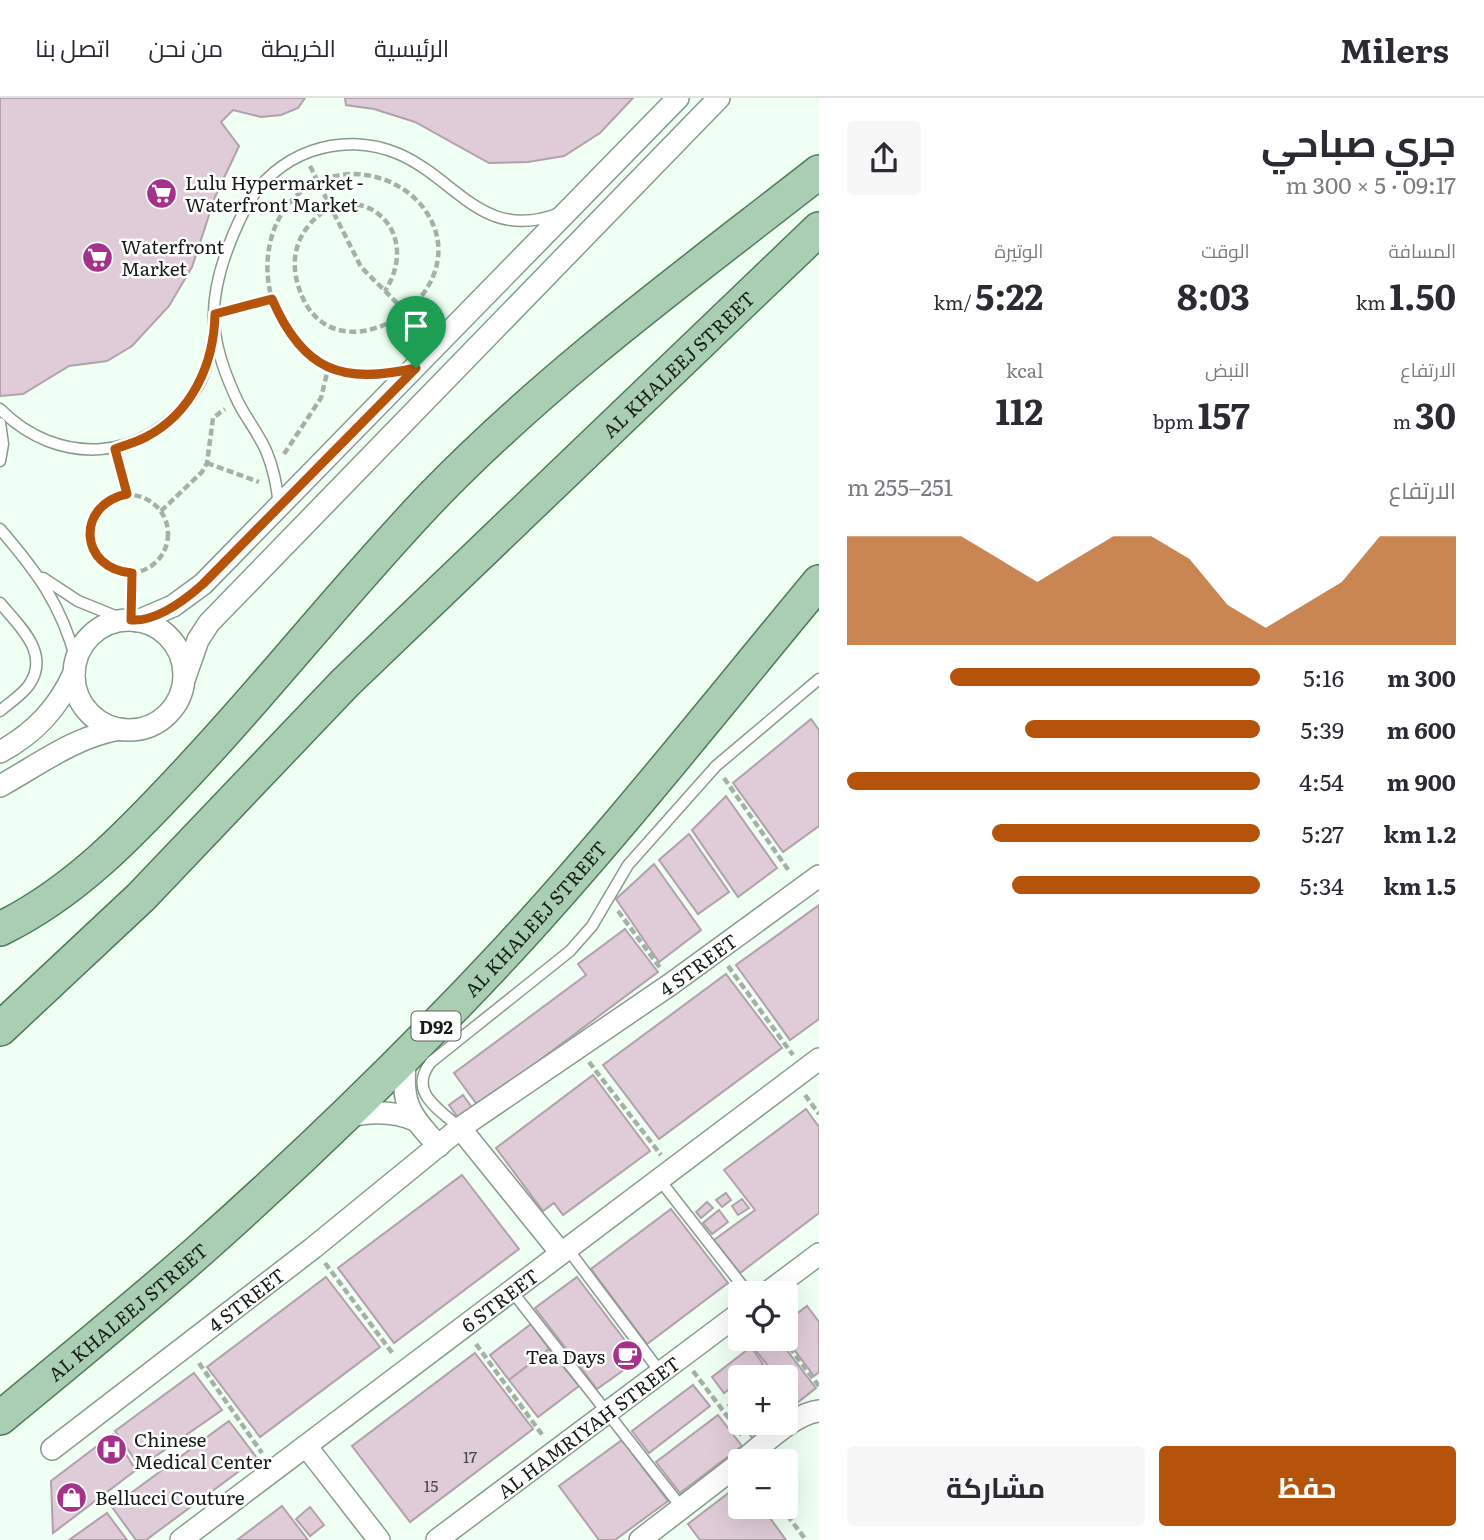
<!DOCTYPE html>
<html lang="ar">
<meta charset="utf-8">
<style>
:root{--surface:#fff;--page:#f7f7f7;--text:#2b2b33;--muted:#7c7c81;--line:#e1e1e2;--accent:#b45309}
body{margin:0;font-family:Literata,Cairo,serif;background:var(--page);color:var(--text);direction:rtl;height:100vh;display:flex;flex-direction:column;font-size:26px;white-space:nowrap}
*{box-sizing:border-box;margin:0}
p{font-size:23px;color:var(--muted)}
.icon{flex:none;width:38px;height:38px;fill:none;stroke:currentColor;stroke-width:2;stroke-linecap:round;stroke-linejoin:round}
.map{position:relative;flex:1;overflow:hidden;direction:ltr}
.panel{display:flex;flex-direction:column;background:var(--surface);width:665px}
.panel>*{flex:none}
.tools{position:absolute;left:728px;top:1183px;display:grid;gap:14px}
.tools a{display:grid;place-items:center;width:70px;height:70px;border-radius:7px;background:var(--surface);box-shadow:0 7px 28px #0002;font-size:35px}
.pin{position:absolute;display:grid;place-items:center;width:60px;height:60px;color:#fff;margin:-72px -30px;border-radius:50% 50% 50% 0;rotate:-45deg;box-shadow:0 0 7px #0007}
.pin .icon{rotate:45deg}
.round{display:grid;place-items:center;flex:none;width:74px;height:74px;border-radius:7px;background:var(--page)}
.head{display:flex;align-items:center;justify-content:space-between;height:119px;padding:0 28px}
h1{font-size:38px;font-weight:700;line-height:52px}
.metrics{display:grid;grid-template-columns:repeat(3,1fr);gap:10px;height:119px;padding:7px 28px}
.metrics div{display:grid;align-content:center}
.metrics b{font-size:35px;font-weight:700}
.metrics small{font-size:19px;font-weight:400}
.metrics p{font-size:19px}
.chart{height:196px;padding:14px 28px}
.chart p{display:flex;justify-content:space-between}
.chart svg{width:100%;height:126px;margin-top:7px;fill:var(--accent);opacity:.7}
.action{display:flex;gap:14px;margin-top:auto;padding:14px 28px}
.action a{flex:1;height:80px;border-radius:7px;background:var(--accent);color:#fff;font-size:28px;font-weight:700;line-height:80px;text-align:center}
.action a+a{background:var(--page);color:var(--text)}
ul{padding:0 28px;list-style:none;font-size:23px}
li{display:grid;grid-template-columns:112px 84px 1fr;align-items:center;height:52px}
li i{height:18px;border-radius:9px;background:var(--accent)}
header{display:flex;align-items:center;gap:42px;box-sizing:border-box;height:98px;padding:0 35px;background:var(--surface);border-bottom:2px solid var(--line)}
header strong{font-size:33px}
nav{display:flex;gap:38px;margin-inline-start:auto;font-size:24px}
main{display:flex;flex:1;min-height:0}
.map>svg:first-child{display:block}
</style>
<header>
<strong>Milers</strong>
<nav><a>الرئيسية</a><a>الخريطة</a><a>من نحن</a><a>اتصل بنا</a></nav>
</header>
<main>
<section class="panel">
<div class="head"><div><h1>جري صباحي</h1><p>09:17 · 5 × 300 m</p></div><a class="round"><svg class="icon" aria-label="share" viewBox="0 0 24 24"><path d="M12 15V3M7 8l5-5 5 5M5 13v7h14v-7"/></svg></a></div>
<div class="metrics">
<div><p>المسافة</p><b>1.50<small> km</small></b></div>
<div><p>الوقت</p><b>8:03</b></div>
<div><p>الوتيرة</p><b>5:22<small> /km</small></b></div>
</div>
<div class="metrics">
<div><p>الارتفاع</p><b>30<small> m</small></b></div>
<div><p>النبض</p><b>157<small> bpm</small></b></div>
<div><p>kcal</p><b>112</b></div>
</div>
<div class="chart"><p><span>الارتفاع</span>251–255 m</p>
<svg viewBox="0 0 160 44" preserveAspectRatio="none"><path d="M0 44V6L10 6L20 6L30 6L40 14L50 22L60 14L70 6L80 6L90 14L100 30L110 38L120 30L130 22L140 6L150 6L160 6V44z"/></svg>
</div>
<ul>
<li><b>300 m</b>5:16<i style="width:75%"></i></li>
<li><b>600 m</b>5:39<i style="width:57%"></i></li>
<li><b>900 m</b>4:54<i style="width:100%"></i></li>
<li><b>1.2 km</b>5:27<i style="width:65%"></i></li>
<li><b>1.5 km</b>5:34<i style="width:60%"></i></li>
</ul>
<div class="action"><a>حفظ</a><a>مشاركة</a></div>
</section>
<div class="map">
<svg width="819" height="1442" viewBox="0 0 819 1442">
<rect width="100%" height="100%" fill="#f0fff3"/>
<!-- building -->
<g fill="#dfccd8" stroke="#b2a0ab" stroke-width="2">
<polygon points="0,0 305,0 298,10 281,17 261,19 233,12 221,24 239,48 215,99 192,169 169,208 132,248 107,263 69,268 23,296 0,298"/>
<polygon points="345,0 633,0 600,35 564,58 528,64 489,65 415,24 374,11 346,7"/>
<polygon points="811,621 819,632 819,728 783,754 733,685"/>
<polygon points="726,698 777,770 738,799 692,732"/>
<polygon points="689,736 729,794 698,816 659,762"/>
<polygon points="654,766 701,832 659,864 616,801"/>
<polygon points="819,807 819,921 790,942 736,867"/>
<polygon points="625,831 658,874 478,1008 454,975 586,877 578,866"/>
<polygon points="726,876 782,950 659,1041 603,967"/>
<polygon points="593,977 650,1053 563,1117 554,1105 543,1113 496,1050"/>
<polygon points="463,997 473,1011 459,1021 449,1007"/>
<polygon points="806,1011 819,1029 819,1115 740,1175 714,1142 755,1112 724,1072"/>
<polygon points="462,1077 519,1151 394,1245 338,1170"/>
<polygon points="726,1095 731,1102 722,1109 716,1102"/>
<polygon points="742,1101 749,1110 738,1117 732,1108"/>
<polygon points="707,1104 713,1110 701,1120 696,1114"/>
<polygon points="671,1111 728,1185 647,1246 591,1171"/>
<polygon points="719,1112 728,1124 712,1136 703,1125"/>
<polygon points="326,1179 380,1249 260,1339 207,1269"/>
<polygon points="577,1179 639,1261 597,1291 535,1210"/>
<polygon points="807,1208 819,1224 819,1274 814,1278 786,1241 786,1224"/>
<polygon points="531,1226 549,1251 509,1282 490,1257"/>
<polygon points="762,1241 778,1241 816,1290 797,1305 786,1291 786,1279 777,1279 752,1248"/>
<polygon points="751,1249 763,1266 746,1279 740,1279 740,1283 724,1295 712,1279"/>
<polygon points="549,1251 579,1288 538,1319 509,1282"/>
<polygon points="475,1255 533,1331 410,1424 352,1348"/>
<polygon points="194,1275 222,1312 140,1369 115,1333"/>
<polygon points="693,1287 710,1308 649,1355 632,1333"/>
<polygon points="740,1298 740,1324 728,1307"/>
<polygon points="718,1317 742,1348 680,1395 656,1364"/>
<polygon points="229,1323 257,1360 146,1442 136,1442 112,1409"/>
<polygon points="741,1325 782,1325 756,1345"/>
<polygon points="113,1336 136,1372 53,1435 51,1383"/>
<polygon points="622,1342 668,1403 615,1442 599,1442 559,1388"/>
<polygon points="740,1386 740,1409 762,1409 786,1442 700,1442 688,1426"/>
<polygon points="282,1408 308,1442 237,1442"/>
<polygon points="310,1409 324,1427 310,1438 296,1421"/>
<polygon points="107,1415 127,1442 69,1442"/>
</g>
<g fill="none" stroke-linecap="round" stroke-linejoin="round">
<defs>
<g id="service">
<path d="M0,311c57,58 146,54 193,-15 13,-18 17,-40 21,-61"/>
<polyline points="0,325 3,346 0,363"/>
<path d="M279,407c-2,-18 -5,-35 -12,-52 -7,-18 -20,-33 -29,-51 -10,-21 -20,-47 -23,-70 -6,-41 12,-87 30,-123 29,-56 96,-80 154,-55 59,26 84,89 161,59"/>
<path d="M0,431c37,43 61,75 76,131"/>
<polyline points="43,480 78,503 125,522"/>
<path d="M0,505c19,23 51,50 29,82 -7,10 -20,18 -29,26"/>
<path d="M460,1030c-21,-19 -53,-36 -29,-66l139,-111 22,-25 36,-61 88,-99 103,-87"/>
<polyline points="659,1081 748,1195"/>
<polyline points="567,1150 661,1275"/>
<polyline points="511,1192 682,1410"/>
</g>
<g id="minor">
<circle cx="129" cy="577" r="55"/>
<polyline points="138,523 173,508 203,486 678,0"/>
<polyline points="185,579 198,542 209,525 719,0"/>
<path d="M0,654c35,-19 58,-44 74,-79"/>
<path d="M0,688c40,-22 74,-49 120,-57"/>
<path d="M406,958c-6,45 2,58 33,90"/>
<path d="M345,1019c24,-6 47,-7 70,3"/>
<polyline points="460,1030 561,1155"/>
<polyline points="767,1195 819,1156"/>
<polyline points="306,1348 379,1442"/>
<path id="s1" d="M52,1351l261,-201 147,-120 211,-144 148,-108"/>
<path d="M742,1363c21,-16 51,-47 77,-50"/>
<path id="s2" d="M181,1442l638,-481"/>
<path id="s3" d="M437,1442l303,-227"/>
<polyline points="640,1442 740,1365"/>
</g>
<g id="primary">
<path d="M0,831c74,-36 130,-95 185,-154 85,-90 161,-188 247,-278 117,-121 254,-221 387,-325"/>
<path id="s4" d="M0,931l141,-132 204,-214 474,-454"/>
<path id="s5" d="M0,1320c67,-55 134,-110 199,-167 107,-95 210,-195 308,-300 109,-118 209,-245 312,-369"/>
</g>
</defs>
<!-- service casing -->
<use href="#service" stroke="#8a9b8e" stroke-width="13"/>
<!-- minor casing -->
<use href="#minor" stroke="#8a9b8e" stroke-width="24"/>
<!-- primary casing -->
<use href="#primary" stroke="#507b5b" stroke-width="36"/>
<!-- path -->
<g stroke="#a5b1a7" stroke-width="4.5" stroke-dasharray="7 3.5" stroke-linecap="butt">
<polyline points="310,68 361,169 406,214"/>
<polyline points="228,212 272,202"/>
<path d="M377,277c-15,1 -32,-1 -47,-6 -9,-3 -17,-12 -25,-19 -63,-52 -46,-171 45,-176 30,-1 61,14 77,39 54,84 -99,177 -129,72 -6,-20 -4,-39 8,-56 43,-59 121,-4 79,62"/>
<polyline points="284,356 321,300 328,271"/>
<polyline points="118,362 127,396"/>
<polyline points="207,365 259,384"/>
<circle cx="129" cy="436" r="39"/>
<polyline points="161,413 202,374 207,365 213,320 225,311"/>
<polyline points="132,505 132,475"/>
<polyline points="724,680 789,773"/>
<polyline points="618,813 661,871"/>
<polyline points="728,868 793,957"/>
<polyline points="589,964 661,1057"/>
<polyline points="805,997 819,1016"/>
<polyline points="325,1165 393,1256"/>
<polyline points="783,1241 819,1288"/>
<polyline points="476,1246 543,1338"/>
<polyline points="199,1265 262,1355"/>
<polyline points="693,1273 743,1339"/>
<polyline points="781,1409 806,1442"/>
</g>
<!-- service -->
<use href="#service" stroke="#fff" stroke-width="10"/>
<!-- minor -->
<use href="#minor" stroke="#fff" stroke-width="21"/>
<!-- primary -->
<use href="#primary" stroke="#a9ceb3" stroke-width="33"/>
</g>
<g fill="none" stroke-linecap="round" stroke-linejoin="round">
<defs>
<path id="route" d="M272,201c31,72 70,86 144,69l-213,216c-18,16 -46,38 -72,36l1,-47c-53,-4 -57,-68 -5,-79l-12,-45c10,-4 22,-7 31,-12 46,-24 68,-73 69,-123z"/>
</defs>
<!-- route casing -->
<use href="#route" stroke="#fff" stroke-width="14"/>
<!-- route -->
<use href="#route" stroke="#b45309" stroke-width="9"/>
</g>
<!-- icons -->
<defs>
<symbol id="supermarket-disc" viewBox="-11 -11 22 22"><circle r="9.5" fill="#a6318a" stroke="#fff"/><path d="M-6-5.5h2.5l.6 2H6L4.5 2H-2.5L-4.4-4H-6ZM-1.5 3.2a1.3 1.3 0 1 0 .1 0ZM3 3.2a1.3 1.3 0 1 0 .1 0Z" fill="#fff"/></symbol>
<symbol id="cafe-disc" viewBox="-11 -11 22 22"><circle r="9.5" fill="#a6318a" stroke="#fff"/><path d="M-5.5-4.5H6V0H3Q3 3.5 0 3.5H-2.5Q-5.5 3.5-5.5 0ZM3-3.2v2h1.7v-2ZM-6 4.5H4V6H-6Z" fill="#fff"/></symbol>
<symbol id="hospital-disc" viewBox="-11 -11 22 22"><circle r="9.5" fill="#a6318a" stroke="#fff"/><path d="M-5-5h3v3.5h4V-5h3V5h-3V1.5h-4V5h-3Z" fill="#fff"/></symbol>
<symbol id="shop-disc" viewBox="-11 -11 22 22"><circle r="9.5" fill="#a6318a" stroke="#fff"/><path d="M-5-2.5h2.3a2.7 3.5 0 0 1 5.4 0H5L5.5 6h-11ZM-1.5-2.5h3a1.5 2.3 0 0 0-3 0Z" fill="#fff"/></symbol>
</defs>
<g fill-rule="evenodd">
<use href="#supermarket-disc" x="144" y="78" width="35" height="35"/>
<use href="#supermarket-disc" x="80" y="142" width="35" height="35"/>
<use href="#cafe-disc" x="610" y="1240" width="35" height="35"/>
<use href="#hospital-disc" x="94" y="1334" width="35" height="35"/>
<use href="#shop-disc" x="54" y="1382" width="35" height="35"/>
</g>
<g text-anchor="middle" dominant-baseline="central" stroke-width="5" stroke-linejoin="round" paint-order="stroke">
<!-- number labels -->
<g font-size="16" fill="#484847">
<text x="470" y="1358">17</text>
<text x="431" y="1387">15</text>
</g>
<!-- shield labels -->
<rect fill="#fff" stroke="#5c605d" stroke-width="2" x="411.5" y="913.5" width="49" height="29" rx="5"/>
<g font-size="18" font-weight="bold" fill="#161c17">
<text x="436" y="928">D92</text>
</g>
<!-- poi labels -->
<g font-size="19" fill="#161c17" stroke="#fff" text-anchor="start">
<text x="185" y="84">Lulu Hypermarket -<tspan x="185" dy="22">Waterfront Market</tspan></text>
<text x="121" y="148">Waterfront<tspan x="121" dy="22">Market</tspan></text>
<text x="605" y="1258" text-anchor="end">Tea Days</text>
<text x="134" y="1341">Chinese<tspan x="134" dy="22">Medical Center</tspan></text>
<text x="95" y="1399">Bellucci Couture</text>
</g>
<!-- street labels -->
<g font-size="19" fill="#161c17" stroke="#fff">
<text stroke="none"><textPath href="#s4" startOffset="950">AL KHALEEJ STREET</textPath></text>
<text stroke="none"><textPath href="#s5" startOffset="733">AL KHALEEJ STREET</textPath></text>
<text stroke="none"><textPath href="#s1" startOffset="808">4 STREET</textPath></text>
<text stroke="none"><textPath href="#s1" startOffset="245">4 STREET</textPath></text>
<text stroke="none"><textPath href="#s2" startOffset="399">6 STREET</textPath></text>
<text stroke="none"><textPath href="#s5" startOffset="166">AL KHALEEJ STREET</textPath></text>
<text stroke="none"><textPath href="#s3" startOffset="189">AL HAMRIYAH STREET</textPath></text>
</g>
</g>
</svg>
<div class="tools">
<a><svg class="icon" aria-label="locate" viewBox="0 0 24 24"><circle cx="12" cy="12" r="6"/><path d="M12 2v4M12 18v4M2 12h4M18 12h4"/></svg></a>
<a>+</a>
<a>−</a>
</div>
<div class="pin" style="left:416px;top:270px;background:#1e9e55"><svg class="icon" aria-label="arrive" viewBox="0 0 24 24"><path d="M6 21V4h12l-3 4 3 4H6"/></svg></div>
</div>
</main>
